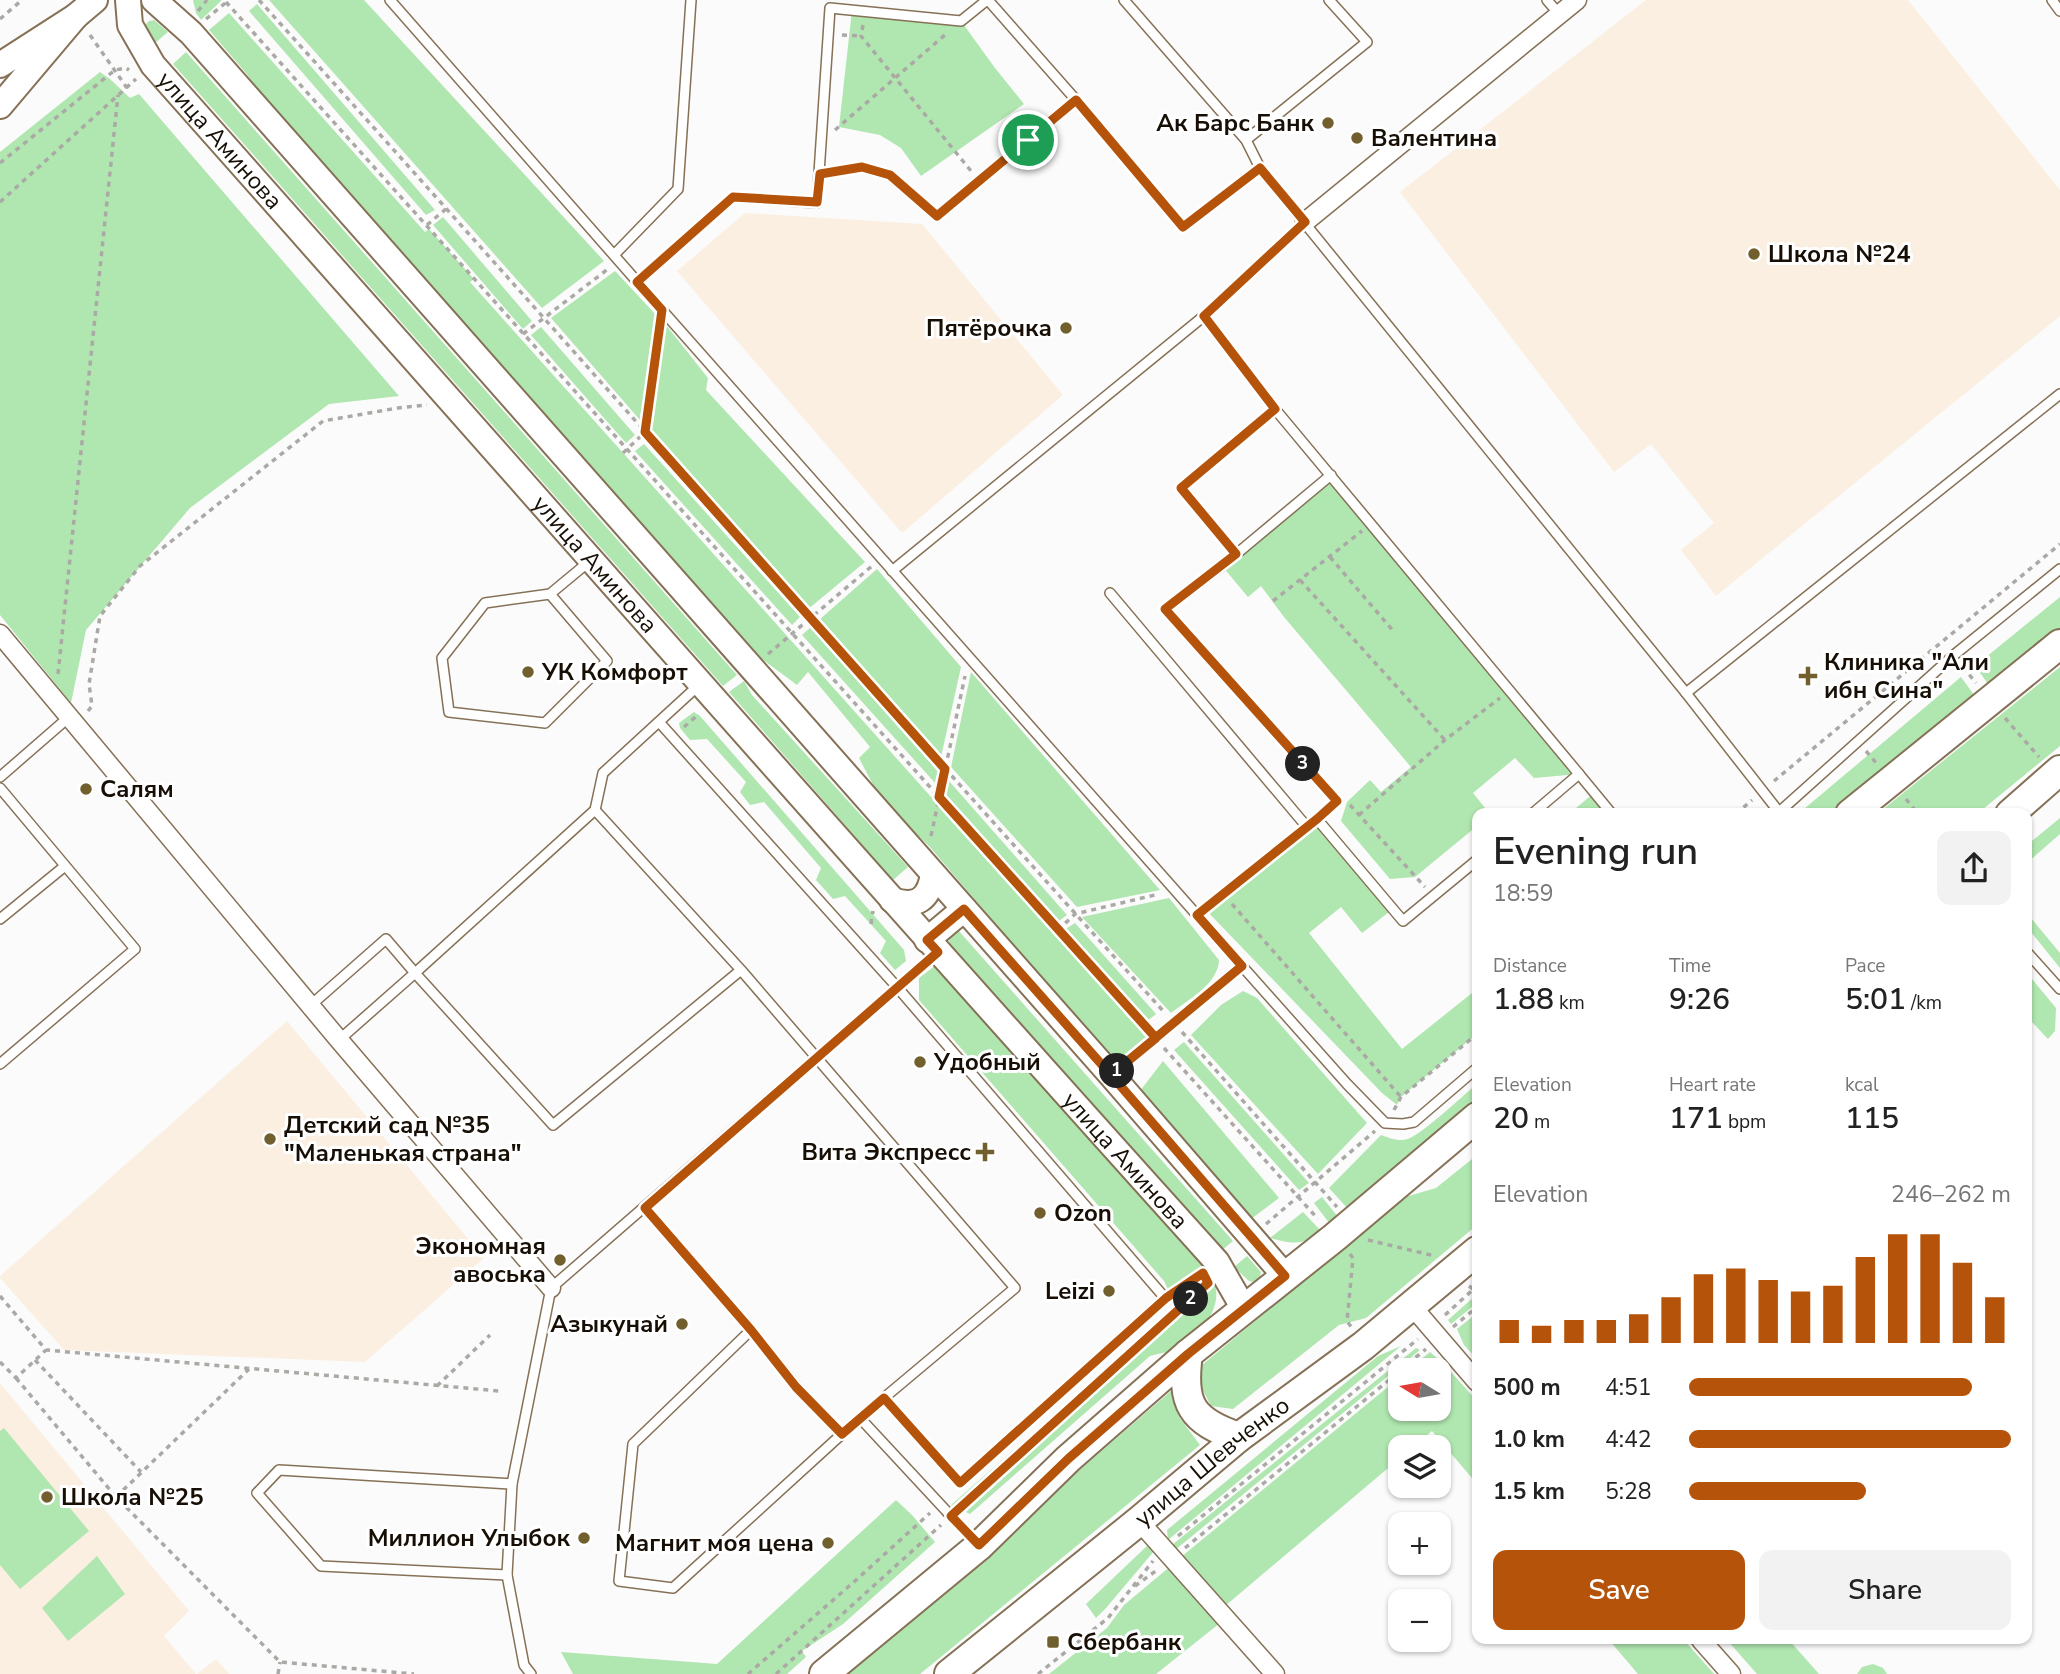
<!DOCTYPE html>
<meta charset="utf-8">
<style>
:root{--surface:#fff;--page:#f2f2f2;--text:#222;--muted:#767676;--accent:#b45309}
body{margin:0;font-family:"Nunito Sans",sans-serif;background:var(--page);color:var(--text);height:100vh;display:flex;flex-direction:column;font-size:26px;white-space:nowrap}
*{box-sizing:border-box;margin:0}
p{font-size:23px;color:var(--muted)}
.icon{flex:none;width:38px;height:38px;fill:none;stroke:currentColor;stroke-width:2;stroke-linecap:round;stroke-linejoin:round}
.map{position:relative;flex:1;overflow:hidden}
.sheet{position:absolute;left:1472px;top:808px;width:560px;height:836px;display:flex;flex-direction:column;background:var(--surface);border-radius:14px;box-shadow:0 2px 5px #0004}
.sheet>*{flex:none}
.needle{width:46px;rotate:281deg}
.fabs{position:absolute;left:1388px;top:1358px;display:grid;gap:14px}
.fabs a{display:grid;place-items:center;width:63px;height:63px;border-radius:14px;background:var(--surface);box-shadow:0 2px 5px #0004;font-size:35px}
.pin{position:absolute;display:grid;place-items:center;width:60px;height:60px;color:#fff;margin:-30px;border:4px solid #fff;border-radius:50%;box-shadow:0 2px 7px #0007}
.km{position:absolute;width:35px;height:35px;margin:-18px;border-radius:50%;background:#222;color:#fff;font-size:19px;line-height:35px;text-align:center}
.round{display:grid;place-items:center;flex:none;width:74px;height:74px;border-radius:14px;background:var(--page)}
.headline{display:flex;align-items:center;justify-content:space-between;height:119px;padding:0 21px}
h1{font-size:38px;font-weight:600;line-height:52px}
.stats{display:grid;grid-template-columns:repeat(3,1fr);gap:10px;height:119px;padding:7px 21px}
.stats div{display:grid;align-content:center}
.stats b{font-size:30px;font-weight:600}
.stats small{font-size:19px;font-weight:400}
.stats p{font-size:19px}
.chart{height:196px;padding:14px 21px}
.chart p{display:flex;justify-content:space-between}
.chart svg{width:100%;height:126px;margin-top:7px;stroke:var(--accent);stroke-width:6}
.action{display:flex;gap:14px;margin-top:auto;padding:14px 21px}
.action a{flex:1;height:80px;border-radius:14px;background:var(--accent);color:#fff;font-size:28px;font-weight:600;line-height:80px;text-align:center}
.action a+a{background:var(--page);color:var(--text)}
ul{padding:0 21px;list-style:none;font-size:23px}
li{display:grid;grid-template-columns:112px 84px 1fr;align-items:center;height:52px}
li i{height:18px;border-radius:9px;background:var(--accent)}
.map>svg:first-child{display:block}
</style>
<div class="map">
<svg width="2060" height="1674" viewBox="0 0 2060 1674">
<rect width="100%" height="100%" fill="#fbfbfb"/>
<!-- built -->
<g fill="#fbefe1">
<polygon points="1646,0 1908,0 2060,190 2060,316 1716,596 1681,550 1714,523 1651,444 1614,472 1400,192"/>
<polygon points="745,213 922,224 1063,395 902,533 677,271"/>
<polygon points="287,1021 484,1258 365,1362 64,1350 0,1278 0,1276"/>
<polygon points="0,1383 189,1611 164,1636 196,1674 0,1674"/>
<polygon points="216,1659 229,1674 197,1674"/>
</g>
<!-- green -->
<g fill="#b0e6b0">
<polygon points="193,0 222,0 201,20 196,13"/>
<polygon points="269,0 364,0 604,261 542,308"/>
<polygon points="257,4 435,210 426,215 249,11"/>
<polygon points="852,10 961,21 995,68 1024,104 921,176 901,148 880,135 839,127"/>
<polygon points="229,13 425,232 429,229 474,279 470,282 1146,1037 1119,1059 1107,1054 929,846 882,802 859,758 870,747 808,672 797,685 762,659 286,129 246,73 209,30"/>
<polygon points="154,20 168,32 155,43 146,32 145,25 149,21"/>
<polygon points="186,52 737,675 723,686 173,64"/>
<polygon points="100,72 110,79 130,98 139,94 399,396 329,404 190,508 86,630 71,703 0,615 0,152"/>
<polygon points="443,217 532,321 523,329 433,225"/>
<polygon points="615,271 656,315 640,420 551,318"/>
<polygon points="666,325 708,378 706,390 865,562 807,610 651,431"/>
<polygon points="541,327 635,435 626,443 531,335"/>
<polygon points="644,444 800,617 792,625 635,451"/>
<polygon points="1331,475 1579,774 1534,778 1515,758 1473,793 1490,814 1477,814 1477,826 1415,877 1390,879 1341,821 1347,802 1370,780 1381,792 1411,767 1284,617 1261,586 1248,597 1222,566"/>
<polygon points="877,569 961,667 941,757 819,620"/>
<polygon points="2060,597 2060,633 1991,688 1975,666"/>
<polygon points="811,627 938,769 936,784 802,635"/>
<polygon points="2060,667 2060,746 1977,814 1877,814"/>
<polygon points="971,672 1160,890 1077,907 951,767"/>
<polygon points="1961,677 1977,699 1845,808 1826,814 1798,814"/>
<polygon points="744,681 752,695 908,867 893,880 729,692"/>
<polygon points="694,712 700,716 904,950 906,961 895,970 880,953 886,941 845,896 833,899 816,880 821,868 764,802 750,805 740,792 746,782 707,739 690,740 680,728 679,723"/>
<polygon points="949,781 1067,915 1059,921 945,794"/>
<polygon points="1595,792 1612,814 1569,814"/>
<polygon points="2060,818 2060,834 2027,863 2027,845"/>
<polygon points="1317,819 1393,909 1362,933 1341,907 1309,933 1402,1049 1477,989 1477,1034 1401,1097 1397,1105 1382,1093 1205,909"/>
<path d="M1169,898l50,62c-1,24 -30,39 -48,53l-89,-96z"/>
<polygon points="2026,912 2060,953 2060,968 2027,927"/>
<polygon points="1075,923 1156,1014 1146,1022 1064,930"/>
<polygon points="954,930 958,930 1233,1241 1221,1251 950,944 948,937"/>
<polygon points="936,965 1205,1266 1171,1296 1164,1281 919,1000 919,978"/>
<polygon points="2027,973 2056,1008 2055,1031 2048,1039 2032,1022 2027,1027"/>
<polygon points="1243,991 1257,998 1367,1123 1318,1174 1191,1035 1221,1005"/>
<polygon points="1184,1042 1309,1183 1299,1190 1174,1050"/>
<polygon points="1163,1061 1279,1198 1251,1219 1140,1091"/>
<path d="M1477,1084v20l-129,105 -19,-21 52,-53c8,3 18,7 27,4 18,-8 52,-41 69,-55z"/>
<polygon points="1477,1155 1477,1225 1366,1318 1339,1325 1233,1409 1211,1406 1201,1387 1202,1365 1405,1197 1436,1188"/>
<polygon points="1322,1197 1339,1218 1330,1224 1314,1203"/>
<path d="M1303,1212l18,19c-18,15 -29,13 -51,7z"/>
<polygon points="1247,1256 1261,1272 1260,1277 1253,1282 1249,1281 1234,1267"/>
<path d="M1211,1276c16,25 -7,56 -29,70 -9,6 -22,7 -32,10l-180,158 -19,-9z"/>
<polygon points="1475,1296 1477,1297 1477,1303 1451,1324 1448,1320"/>
<polygon points="1477,1313 1477,1359 1464,1345 1457,1329"/>
<polygon points="1401,1346 1168,1540 1167,1530 1378,1356"/>
<polygon points="1416,1348 1420,1350 1175,1550 1172,1545"/>
<polygon points="1430,1352 1443,1363 1477,1401 1477,1484 1432,1431 1413,1447 1400,1447 1400,1458 1225,1606 1181,1557 1400,1377 1400,1409 1438,1409 1438,1370 1408,1370"/>
<polygon points="1171,1391 1179,1417 1200,1445 920,1674 843,1674"/>
<polygon points="4,1428 89,1531 20,1589 0,1565 0,1431"/>
<polygon points="896,1500 912,1515 935,1542 843,1624 802,1651 806,1657 787,1674 573,1674 561,1652 717,1664"/>
<polygon points="1149,1544 1155,1550 1106,1608 1096,1618 1086,1604"/>
<polygon points="97,1556 125,1594 68,1641 42,1608"/>
<polygon points="1172,1565 1220,1623 1156,1674 1049,1674 1107,1628 1124,1605"/>
<polygon points="1609,1640 1684,1640 1714,1674 1638,1674"/>
<polygon points="1727,1640 1789,1640 1819,1674 1757,1674"/>
<polygon points="1873,1664 1883,1668 1887,1674 1857,1674 1862,1667"/>
</g>
<g fill="none" stroke-linecap="round" stroke-linejoin="round">
<defs>
<g id="lane">
<polyline points="390,0 662,310 1242,966 1347,1084 1385,1123 1403,1124 1414,1122 1477,1068"/>
<polyline points="1124,0 1246,140 1260,168 1686,693 1779,812"/>
<polyline points="1547,0 1559,14"/>
<polyline points="2052,0 2060,11"/>
<polyline points="1076,100 1183,227 1260,168"/>
<polyline points="1246,140 1367,42 1329,0"/>
<polyline points="820,174 862,167 889,175 937,216 1076,100 988,0"/>
<polyline points="1305,222 1204,316 1275,409 1579,774"/>
<polyline points="614,255 678,189 691,0"/>
<polyline points="637,282 733,197 817,203 830,8 961,21 987,0"/>
<polyline points="1236,554 1181,488 1275,409"/>
<polyline points="892,571 1204,316"/>
<polyline points="1110,593 1307,827"/>
<polyline points="550,594 607,661 545,723 449,712 442,658 485,603 550,594 591,560"/>
<polyline points="1686,693 2060,394"/>
<polyline points="659,722 897,987 1165,1298 960,1483 884,1398"/>
<polyline points="0,777 69,717"/>
<polyline points="0,788 135,949 0,1064"/>
<polyline points="595,810 603,773 700,684"/>
<polyline points="1532,814 1579,774 1612,814"/>
<polyline points="1777,814 1954,655 2060,569"/>
<polyline points="1317,819 1403,921 1477,860"/>
<polyline points="1197,915 1317,819 1337,801 1165,609 1222,566 1331,475"/>
<polyline points="0,919 65,866"/>
<polyline points="2026,951 2060,989"/>
<polyline points="741,970 595,810 415,973 553,1125 741,970 1015,1288 860,1418"/>
<polyline points="311,1005 386,939 415,973 339,1040"/>
<polyline points="1112,1075 1242,966"/>
<polyline points="645,1208 751,1330 797,1387 842,1434 860,1418 977,1544"/>
<polyline points="751,1330 633,1444 619,1581 673,1588 842,1434"/>
<polyline points="507,1575 321,1566 257,1493 279,1470 512,1484"/>
<polyline points="531,1674 524,1665 507,1575 512,1484 551,1288 937,953"/>
</g>
<g id="street">
<polyline points="1305,222 1577,0"/>
<polyline points="0,634 339,1040 551,1288"/>
<polyline points="1411,1305 1477,1382"/>
<polyline points="1139,1521 1275,1674"/>
<polyline points="1701,1640 1731,1674"/>
</g>
<g id="secondary">
<path id="s1" d="M128,0l2,25 23,40c355,399 706,801 1064,1197l27,47"/>
<polyline points="154,0 191,33 1111,1075 1285,1276"/>
<polyline points="0,65 76,16 95,0"/>
<polyline points="0,106 76,16"/>
<path d="M892,900c24,8 37,0 41,-26"/>
<polyline points="927,940 964,909"/>
</g>
<g id="primary">
<polyline points="1850,814 2060,644"/>
<polyline points="2010,814 2060,770"/>
<path d="M1188,1354c-7,50 3,67 51,83"/>
<polyline points="824,1674 979,1546 1068,1459 1188,1354 1335,1237 1477,1117"/>
<path id="s2" d="M949,1674l190,-153 100,-84 124,-91 114,-95"/>
</g>
</defs>
<!-- lane casing -->
<use href="#lane" stroke="#867156" stroke-width="12"/>
<!-- street casing -->
<use href="#street" stroke="#867156" stroke-width="21"/>
<!-- secondary casing -->
<use href="#secondary" stroke="#867156" stroke-width="28"/>
<!-- primary casing -->
<use href="#primary" stroke="#867156" stroke-width="32"/>
<!-- path -->
<g stroke="#aba9a5" stroke-width="3.5" stroke-dasharray="5 5" stroke-linecap="butt">
<path d="M259,0c304,337 602,677 906,1013"/>
<polyline points="226,2 1147,1029"/>
<polyline points="198,11 207,0"/>
<polyline points="0,19 22,0"/>
<polyline points="206,19 229,0"/>
<polyline points="863,25 861,36 971,171"/>
<polyline points="90,35 127,88"/>
<polyline points="842,35 861,36"/>
<polyline points="835,130 946,34"/>
<polyline points="0,163 115,70 126,68 129,70"/>
<polyline points="0,202 136,79"/>
<polyline points="427,225 447,208"/>
<polyline points="523,334 608,269"/>
<polyline points="623,453 645,432 659,330"/>
<polyline points="1330,557 1395,633"/>
<polyline points="1300,580 1445,740"/>
<polyline points="1273,601 1362,531"/>
<polyline points="768,654 872,566"/>
<polyline points="1963,667 1976,683"/>
<polyline points="58,674 118,95"/>
<polyline points="88,711 92,706 89,684 100,616 140,566 323,421 398,408 427,405"/>
<polyline points="2005,718 2039,757"/>
<polyline points="684,727 699,714"/>
<polyline points="1866,751 1877,764"/>
<polyline points="1774,781 2060,544"/>
<polyline points="1906,799 1918,814"/>
<polyline points="1350,805 1425,887"/>
<polyline points="1736,814 1752,800"/>
<polyline points="1359,815 1445,740 1500,698"/>
<polyline points="931,836 965,676"/>
<polyline points="1232,904 1401,1097"/>
<polyline points="871,924 873,911"/>
<polyline points="1058,930 1075,914 1159,894"/>
<polyline points="1182,1032 1337,1207"/>
<polyline points="1164,1048 1318,1219"/>
<polyline points="1394,1110 1401,1097 1477,1034"/>
<polyline points="1266,1224 1375,1131"/>
<polyline points="1368,1240 1435,1256"/>
<polyline points="1350,1254 1353,1258 1347,1321 1352,1328"/>
<polyline points="1469,1286 1477,1292"/>
<polyline points="1176,1290 1199,1275"/>
<polyline points="0,1296 46,1350 499,1391"/>
<polyline points="1445,1315 1477,1286"/>
<polyline points="1453,1327 1477,1307"/>
<polyline points="35,1360 141,1472"/>
<polyline points="0,1362 16,1378 46,1350"/>
<polyline points="1400,1370 1426,1349"/>
<polyline points="16,1378 116,1497 280,1662 414,1674"/>
<polyline points="437,1386 490,1335"/>
<polyline points="116,1497 249,1369"/>
<polyline points="959,1508 1206,1286"/>
<polyline points="1178,1536 1418,1339"/>
<polyline points="1185,1548 1400,1371"/>
<polyline points="1135,1586 1157,1570"/>
<polyline points="278,1674 280,1662"/>
<polyline points="748,1674 855,1581 930,1513"/>
<polyline points="776,1674 941,1525"/>
<polyline points="1038,1674 1108,1618 1153,1561"/>
</g>
<!-- lane -->
<use href="#lane" stroke="#fff" stroke-width="9"/>
<!-- street -->
<use href="#street" stroke="#fff" stroke-width="18"/>
<!-- secondary -->
<use href="#secondary" stroke="#fff" stroke-width="24"/>
<!-- primary -->
<use href="#primary" stroke="#fff" stroke-width="28"/>
</g>
<g fill="none" stroke-linecap="round" stroke-linejoin="round">
<defs>
<polyline id="route" points="1028,140 937,216 890,175 862,167 820,174 817,202 733,197 637,282 662,310 645,432 945,769 939,797 1156,1038 1111,1075 964,909 927,940 938,952 645,1208 751,1330 796,1387 842,1434 884,1398 960,1483 1166,1298 1203,1273 1208,1283 951,1516 979,1545 1068,1459 1188,1354 1285,1276 1111,1075 1242,966 1197,915 1317,819 1337,801 1165,609 1236,554 1181,488 1275,409 1204,316 1305,222 1260,168 1183,227 1076,100 1028,140"/>
</defs>
<!-- route casing -->
<use href="#route" stroke="#fff" stroke-width="14"/>
<!-- route -->
<use href="#route" stroke="#b45309" stroke-width="9"/>
</g>
<!-- markers -->
<g fill="#715f2d" stroke="#fff" stroke-width="2.5">
<circle cx="1328" cy="123" r="7"/>
<circle cx="1357" cy="138" r="7"/>
<circle cx="1754" cy="254" r="7"/>
<circle cx="1066" cy="328" r="7"/>
<circle cx="528" cy="672" r="7"/>
<path d="M1804.5 665.5h7v7h7v7h-7v7h-7v-7h-7v-7h7z"/>
<circle cx="86" cy="789" r="7"/>
<circle cx="920" cy="1062" r="7"/>
<circle cx="270" cy="1139" r="7"/>
<path d="M981.5 1141.5h7v7h7v7h-7v7h-7v-7h-7v-7h7z"/>
<circle cx="1040" cy="1213" r="7"/>
<circle cx="560" cy="1260" r="7"/>
<circle cx="1109" cy="1291" r="7"/>
<circle cx="682" cy="1324" r="7"/>
<circle cx="47" cy="1497" r="7"/>
<circle cx="584" cy="1538" r="7"/>
<circle cx="828" cy="1543" r="7"/>
<rect x="1046" y="1635" width="14" height="14" rx="3.5"/>
</g>
<g text-anchor="middle" dominant-baseline="central" stroke-width="6" stroke-linejoin="round" paint-order="stroke">
<!-- poi labels -->
<g font-size="24" font-weight="bold" fill="#170f05" stroke="#fff" text-anchor="start">
<text x="1314" y="123" text-anchor="end">Ак Барс Банк</text>
<text x="1371" y="138">Валентина</text>
<text x="1768" y="254">Школа №24</text>
<text x="1052" y="328" text-anchor="end">Пятёрочка</text>
<text x="1824" y="662">Клиника "Али<tspan x="1824" dy="28">ибн Сина"</tspan></text>
<text x="542" y="672">УК Комфорт</text>
<text x="100" y="789">Салям</text>
<text x="934" y="1062">Удобный</text>
<text x="284" y="1125">Детский сад №35<tspan x="284" dy="28">"Маленькая страна"</tspan></text>
<text x="971" y="1152" text-anchor="end">Вита Экспресс</text>
<text x="1054" y="1213">Ozon</text>
<text x="546" y="1246" text-anchor="end">Экономная<tspan x="546" dy="28">авоська</tspan></text>
<text x="1095" y="1291" text-anchor="end">Leizi</text>
<text x="668" y="1324" text-anchor="end">Азыкунай</text>
<text x="61" y="1497">Школа №25</text>
<text x="570" y="1538" text-anchor="end">Миллион Улыбок</text>
<text x="814" y="1543" text-anchor="end">Магнит моя цена</text>
<text x="1067" y="1642">Сбербанк</text>
</g>
<!-- street labels -->
<g font-size="24" fill="#170f05" stroke="#fff">
<text stroke="none"><textPath href="#s1" startOffset="172">улица Аминова</textPath></text>
<text stroke="none"><textPath href="#s1" startOffset="738">улица Аминова</textPath></text>
<text stroke="none"><textPath href="#s1" startOffset="1536">улица Аминова</textPath></text>
<text stroke="none"><textPath href="#s2" startOffset="338">улица Шевченко</textPath></text>
</g>
</g>
</svg>
<div class="fabs">
<a><svg class="needle" viewBox="-14 -14 28 28"><path d="M0-13l5 13h-10z" fill="#e53935"/><path d="M0 13l5-13h-10z" fill="#767676"/></svg></a>
<a><svg class="icon" aria-label="layers" viewBox="0 0 24 24"><path d="M12 4l9 5-9 5-9-5zM3 14l9 5 9-5"/></svg></a>
<a>+</a>
<a>−</a>
</div>
<div class="pin" style="left:1028px;top:140px;background:#1e9e55"><svg class="icon" aria-label="arrive" viewBox="0 0 24 24"><path d="M6 21V4h12l-3 4 3 4H6"/></svg></div>
<b class="km" style="left:1117px;top:1071px">1</b>
<b class="km" style="left:1191px;top:1299px">2</b>
<b class="km" style="left:1303px;top:764px">3</b>
<section class="sheet">
<div class="headline"><div><h1>Evening run</h1><p>18:59</p></div><a class="round"><svg class="icon" aria-label="share" viewBox="0 0 24 24"><path d="M12 15V3M7 8l5-5 5 5M5 13v7h14v-7"/></svg></a></div>
<div class="stats">
<div><p>Distance</p><b>1.88<small> km</small></b></div>
<div><p>Time</p><b>9:26</b></div>
<div><p>Pace</p><b>5:01<small> /km</small></b></div>
</div>
<div class="stats">
<div><p>Elevation</p><b>20<small> m</small></b></div>
<div><p>Heart rate</p><b>171<small> bpm</small></b></div>
<div><p>kcal</p><b>115</b></div>
</div>
<div class="chart"><p><span>Elevation</span>246–262 m</p>
<svg viewBox="0 0 160 44" preserveAspectRatio="none"><path d="M5 44V36M15 44V38M25 44V36M35 44V36M45 44V34M55 44V28M65 44V20M75 44V18M85 44V22M95 44V26M105 44V24M115 44V14M125 44V6M135 44V6M145 44V16M155 44V28"/></svg>
</div>
<ul>
<li><b>500 m</b>4:51<i style="width:88%"></i></li>
<li><b>1.0 km</b>4:42<i style="width:100%"></i></li>
<li><b>1.5 km</b>5:28<i style="width:55%"></i></li>
</ul>
<div class="action"><a>Save</a><a>Share</a></div>
</section>
</div>
